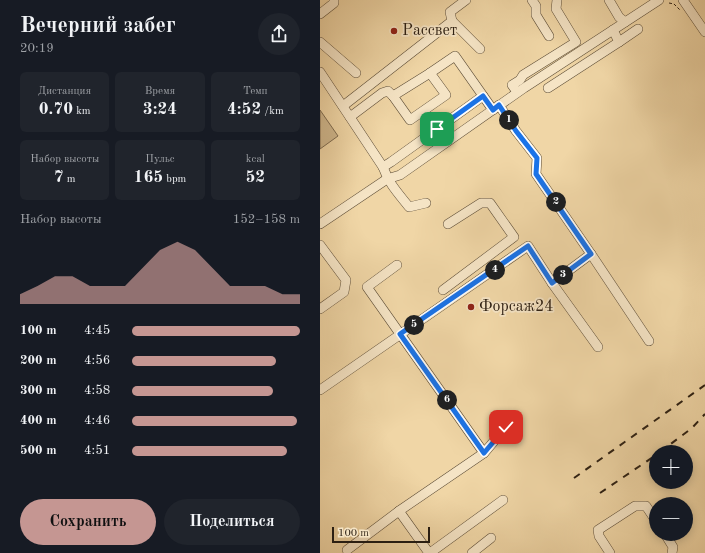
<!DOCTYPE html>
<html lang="ru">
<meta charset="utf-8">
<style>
:root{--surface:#171b24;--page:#20242c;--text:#f1f3f6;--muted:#9ea1a6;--accent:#c59692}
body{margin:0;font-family:"Old Standard TT",serif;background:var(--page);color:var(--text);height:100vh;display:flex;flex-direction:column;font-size:15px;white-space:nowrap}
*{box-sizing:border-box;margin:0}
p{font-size:13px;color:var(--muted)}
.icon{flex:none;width:22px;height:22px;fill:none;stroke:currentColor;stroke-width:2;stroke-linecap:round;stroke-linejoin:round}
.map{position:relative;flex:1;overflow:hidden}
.panel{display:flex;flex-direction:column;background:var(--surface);width:320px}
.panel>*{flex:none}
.controls{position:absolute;left:329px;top:445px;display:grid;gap:8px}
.controls a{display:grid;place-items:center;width:44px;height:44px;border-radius:50%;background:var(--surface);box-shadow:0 2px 10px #0003;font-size:20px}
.scale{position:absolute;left:12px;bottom:10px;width:98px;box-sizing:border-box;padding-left:4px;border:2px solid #2c1f12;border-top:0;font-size:11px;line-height:14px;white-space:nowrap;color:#2c1f12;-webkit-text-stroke:3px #f5e4c5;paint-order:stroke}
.pin{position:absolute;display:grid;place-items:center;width:34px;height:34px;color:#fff;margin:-17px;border-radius:8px;box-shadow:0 2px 6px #0006}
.km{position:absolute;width:20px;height:20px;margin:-10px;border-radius:50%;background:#222;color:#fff;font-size:11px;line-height:20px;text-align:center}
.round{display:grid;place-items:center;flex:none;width:42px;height:42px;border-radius:21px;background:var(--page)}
.overview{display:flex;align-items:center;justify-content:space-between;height:68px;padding:0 20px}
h1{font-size:22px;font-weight:800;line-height:30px}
.metrics{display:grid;grid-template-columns:repeat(3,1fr);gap:6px;height:68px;padding:4px 20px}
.metrics div{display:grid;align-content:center;border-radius:6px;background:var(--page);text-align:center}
.metrics b{font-size:17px;font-weight:800}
.metrics small{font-size:11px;font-weight:400}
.metrics p{font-size:11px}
.chart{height:112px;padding:8px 20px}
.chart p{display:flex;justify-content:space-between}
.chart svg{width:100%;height:72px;margin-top:4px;fill:var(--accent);opacity:.7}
.cta{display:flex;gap:8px;margin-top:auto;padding:8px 20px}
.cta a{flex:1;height:46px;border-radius:24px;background:var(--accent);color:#111;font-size:16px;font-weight:800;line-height:46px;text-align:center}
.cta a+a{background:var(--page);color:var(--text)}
ul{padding:0 20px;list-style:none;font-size:13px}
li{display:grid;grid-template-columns:64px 48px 1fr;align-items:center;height:30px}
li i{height:10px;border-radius:5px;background:var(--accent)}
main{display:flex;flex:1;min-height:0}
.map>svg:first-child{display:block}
</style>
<main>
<section class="panel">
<div class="overview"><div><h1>Вечерний забег</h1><p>20:19</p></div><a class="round"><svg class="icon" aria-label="share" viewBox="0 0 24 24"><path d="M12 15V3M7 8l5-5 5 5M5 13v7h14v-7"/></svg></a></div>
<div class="metrics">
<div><p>Дистанция</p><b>0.70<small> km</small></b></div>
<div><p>Время</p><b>3:24</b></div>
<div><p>Темп</p><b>4:52<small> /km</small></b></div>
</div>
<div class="metrics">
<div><p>Набор высоты</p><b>7<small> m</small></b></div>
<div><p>Пульс</p><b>165<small> bpm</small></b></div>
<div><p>kcal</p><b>52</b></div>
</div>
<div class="chart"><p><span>Набор высоты</span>152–158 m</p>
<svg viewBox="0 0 160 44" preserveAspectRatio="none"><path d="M0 44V38L10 33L20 27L30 27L40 33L50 33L60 33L70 22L80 11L90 6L100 11L110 22L120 33L130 33L140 33L150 38L160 38V44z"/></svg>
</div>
<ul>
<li><b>100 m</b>4:45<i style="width:100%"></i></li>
<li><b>200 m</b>4:56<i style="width:86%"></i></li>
<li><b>300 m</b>4:58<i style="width:84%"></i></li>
<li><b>400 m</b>4:46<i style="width:98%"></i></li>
<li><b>500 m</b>4:51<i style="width:92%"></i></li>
</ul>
<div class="cta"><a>Сохранить</a><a>Поделиться</a></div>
</section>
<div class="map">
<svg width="385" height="553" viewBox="0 0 385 553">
<rect width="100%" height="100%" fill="#f0d6a6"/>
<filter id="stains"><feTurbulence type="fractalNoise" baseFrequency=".005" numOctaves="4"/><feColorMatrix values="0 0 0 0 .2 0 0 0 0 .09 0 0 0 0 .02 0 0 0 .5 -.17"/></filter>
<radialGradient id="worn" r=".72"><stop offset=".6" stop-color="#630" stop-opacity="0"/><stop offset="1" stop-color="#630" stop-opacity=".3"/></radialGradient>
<!-- green -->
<polygon fill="#cfb78d" stroke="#7e6b50" points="0,110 18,136 0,149"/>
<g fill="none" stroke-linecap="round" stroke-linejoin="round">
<defs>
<g id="minor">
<polyline points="146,0 130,12 132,21 160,49"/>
<polyline points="212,0 216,6 216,15 229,36"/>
<polyline points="289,0 299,17 305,22"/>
<polyline points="363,0 385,32"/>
<polyline points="0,14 14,3 14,0"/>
<polyline points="0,42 36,73"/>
<polyline points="299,42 318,29"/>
<path d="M0,72l63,95c6,17 15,26 26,40l17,-4"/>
<polyline points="228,88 299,42 293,30"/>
<polyline points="197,92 192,85 200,80 203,75 256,42 236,9 237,0"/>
<polyline points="73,96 110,73"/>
<polyline points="23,106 132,21"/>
<polyline points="30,117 62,93 68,91 73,96 90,120 126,95 110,73 135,56 173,110"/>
<polyline points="63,167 71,162 163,96"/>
<polyline points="0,224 67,179 80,175 204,88 339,0"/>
<polyline points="0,245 26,280 24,292 0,309"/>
<polyline points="271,254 329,341"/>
<polyline points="77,265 47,287 164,453 79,511 109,553"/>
<polyline points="232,283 278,347"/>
<polyline points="123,290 194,237 170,203 161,203 128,224"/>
<polyline points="0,390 208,246 232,283 271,254 216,174 217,158 196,131 179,105"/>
<polyline points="164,453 186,427"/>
<polyline points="345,534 353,547 352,553"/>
<polyline points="27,550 79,511"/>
<polyline points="110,553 183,500"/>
<polyline points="152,553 171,538"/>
<polyline points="290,553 279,536 278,530 315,506 326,506 336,521"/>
</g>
</defs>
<!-- minor casing -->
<use href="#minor" stroke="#5d4d37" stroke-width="10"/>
<!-- path -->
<polyline stroke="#2c1f12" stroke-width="1" stroke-dasharray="3 2" stroke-linecap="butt" points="349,3 354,4 360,10"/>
<!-- minor -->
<use href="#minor" stroke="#f5e4c5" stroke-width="9"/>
<!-- rail -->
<g stroke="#2c1f12" stroke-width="2" stroke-dasharray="7 7" stroke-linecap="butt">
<polyline points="340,452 372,428 385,414"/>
<polyline points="254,478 385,385"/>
<polyline points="280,493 336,455"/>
</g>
</g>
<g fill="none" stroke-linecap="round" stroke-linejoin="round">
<defs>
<polyline id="route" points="117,129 163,96 173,110 179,105 196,131 217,158 216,174 271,254 232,283 208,246 80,334 164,453 186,427"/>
</defs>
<!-- route casing -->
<use href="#route" stroke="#fff" stroke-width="8"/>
<!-- route -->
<use href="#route" stroke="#1a73e8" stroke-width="5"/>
</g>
<!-- markers -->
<g fill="#8f2418" stroke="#f5e4c5" stroke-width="1.5">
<circle cx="74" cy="31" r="4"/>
<circle cx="151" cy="307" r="4"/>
</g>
<g text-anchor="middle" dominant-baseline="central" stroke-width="3.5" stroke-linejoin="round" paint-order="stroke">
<!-- poi labels -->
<g font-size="16" fill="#2c1f12" stroke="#f5e4c5" text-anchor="start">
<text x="82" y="31">Рассвет</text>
<text x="159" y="307">Форсаж24</text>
</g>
</g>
<rect width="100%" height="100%" filter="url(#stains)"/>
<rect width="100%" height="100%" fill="url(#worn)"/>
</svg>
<div class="controls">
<a>+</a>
<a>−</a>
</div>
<div class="scale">100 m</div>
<div class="pin" style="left:117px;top:129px;background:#1e9e55"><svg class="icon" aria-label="arrive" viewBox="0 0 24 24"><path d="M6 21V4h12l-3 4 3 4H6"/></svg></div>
<div class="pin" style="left:186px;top:427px;background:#d93025"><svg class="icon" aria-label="check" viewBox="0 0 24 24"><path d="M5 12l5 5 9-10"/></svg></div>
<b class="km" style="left:189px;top:120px">1</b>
<b class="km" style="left:236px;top:202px">2</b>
<b class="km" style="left:243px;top:275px">3</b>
<b class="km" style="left:175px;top:270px">4</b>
<b class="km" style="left:94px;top:325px">5</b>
<b class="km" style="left:127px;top:400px">6</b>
</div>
</main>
